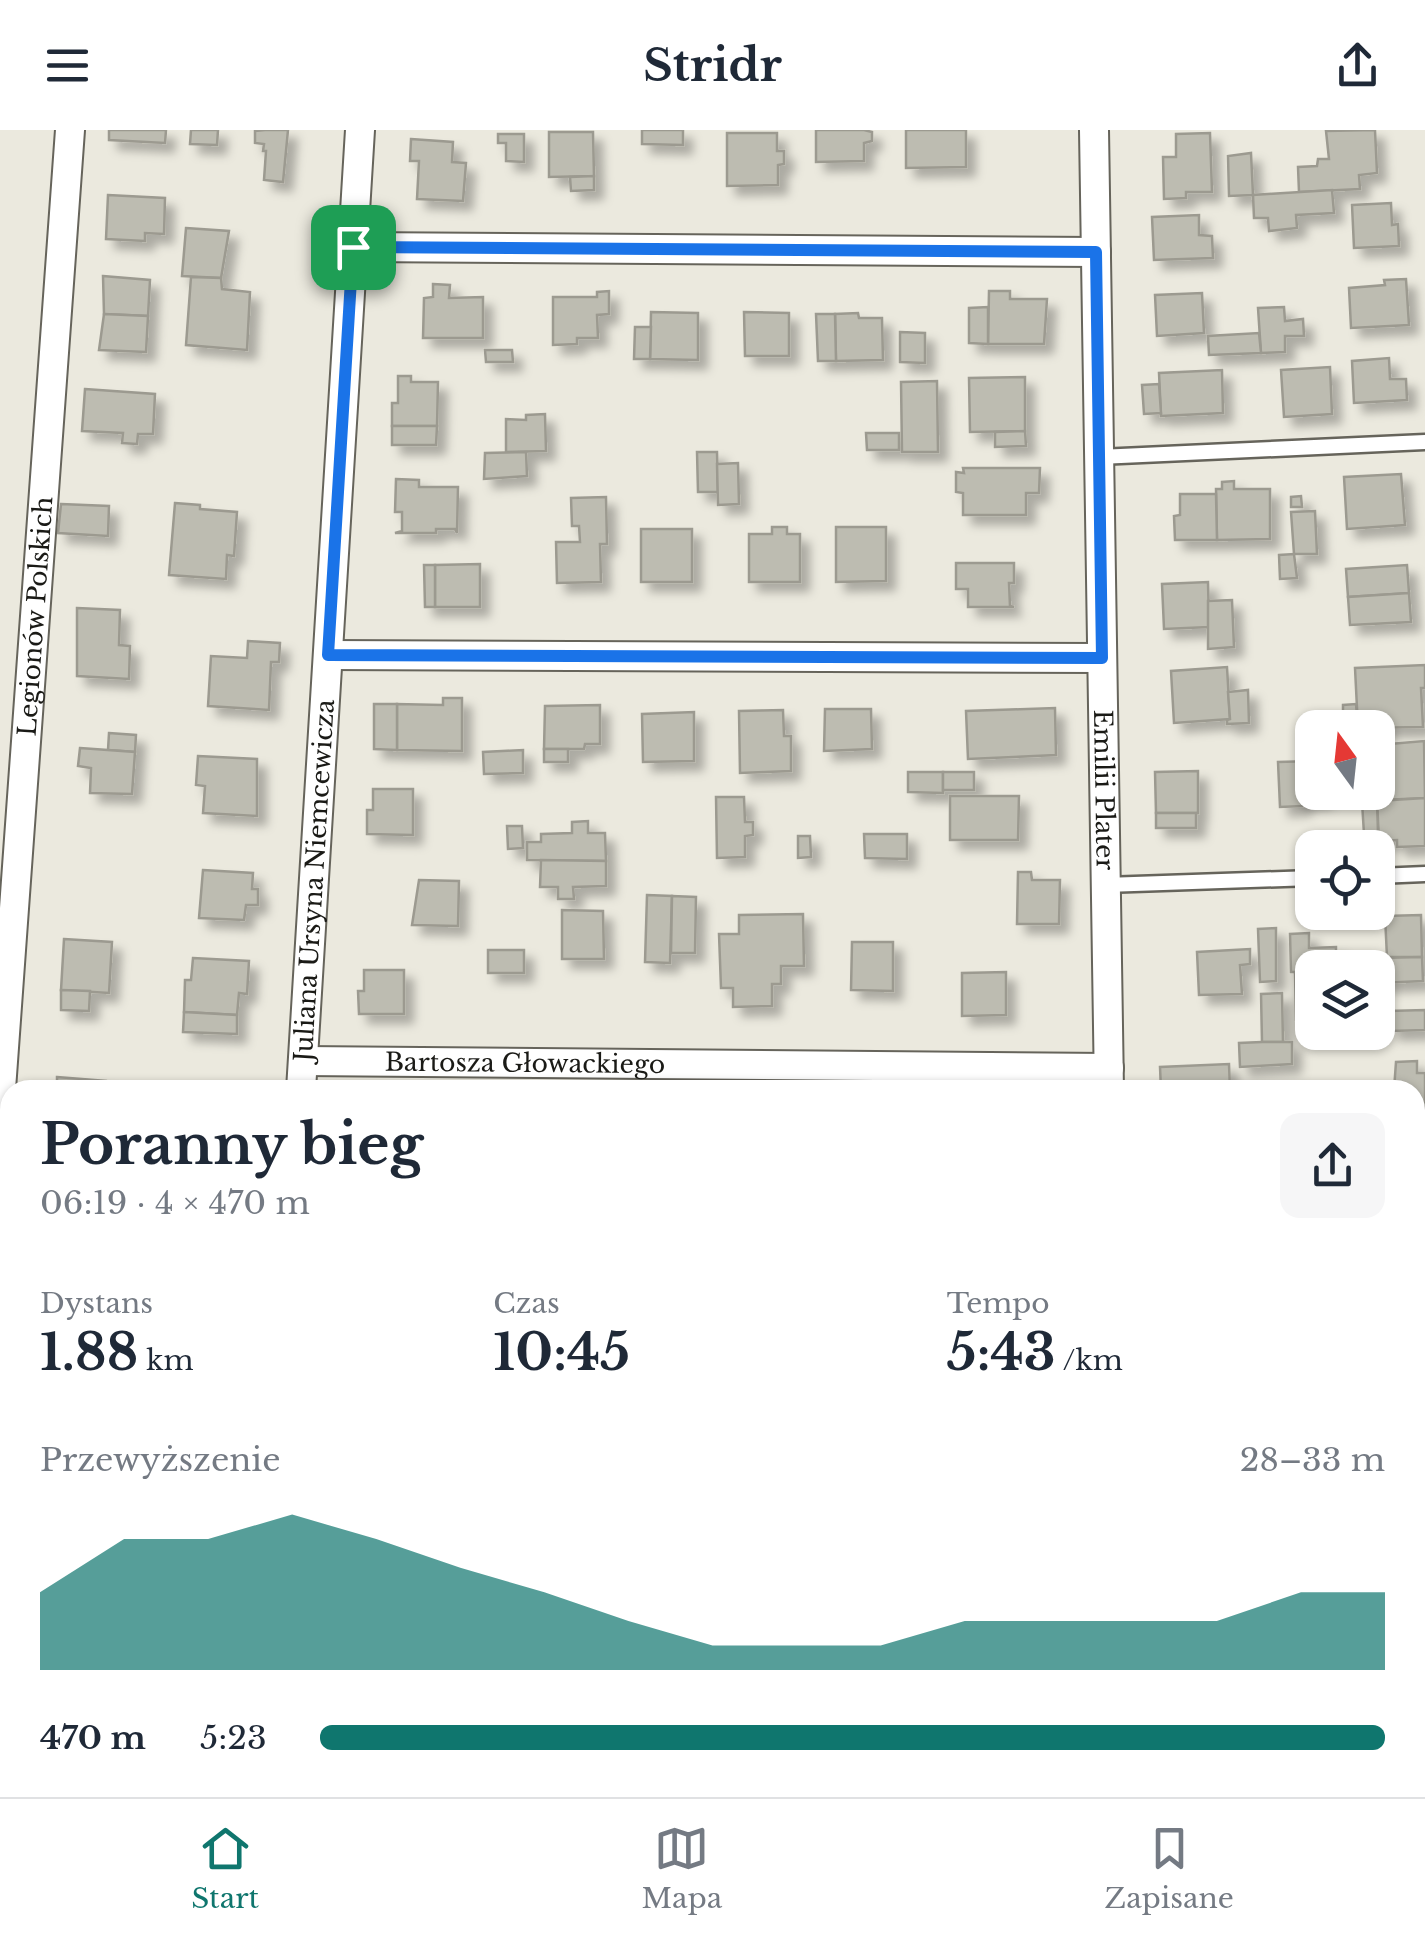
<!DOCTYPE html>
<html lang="pl">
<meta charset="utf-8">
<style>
:root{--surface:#fff;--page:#f6f6f7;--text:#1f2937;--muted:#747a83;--line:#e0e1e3;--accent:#0f766e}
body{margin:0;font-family:"Libre Baskerville",serif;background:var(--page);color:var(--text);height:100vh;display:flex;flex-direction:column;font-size:38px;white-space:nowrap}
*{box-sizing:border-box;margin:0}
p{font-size:32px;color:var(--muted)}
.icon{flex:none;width:55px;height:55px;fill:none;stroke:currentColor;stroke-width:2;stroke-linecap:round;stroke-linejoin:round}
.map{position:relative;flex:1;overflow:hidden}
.panel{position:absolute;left:0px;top:950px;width:1425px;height:718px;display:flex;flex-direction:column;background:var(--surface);border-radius:30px 30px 0 0;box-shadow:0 2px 8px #0004}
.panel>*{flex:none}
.needle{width:65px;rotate:345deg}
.tools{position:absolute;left:1295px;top:580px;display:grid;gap:20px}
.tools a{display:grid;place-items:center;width:100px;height:100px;border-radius:20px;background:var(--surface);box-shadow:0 2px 8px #0004;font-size:50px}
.pin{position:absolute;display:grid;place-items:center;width:85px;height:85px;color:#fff;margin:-42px;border-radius:20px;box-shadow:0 5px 15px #0006}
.round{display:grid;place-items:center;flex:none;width:105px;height:105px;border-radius:20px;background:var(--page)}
.summary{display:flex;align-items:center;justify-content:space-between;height:170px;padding:0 40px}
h1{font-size:55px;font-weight:700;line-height:75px}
.metrics{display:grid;grid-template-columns:repeat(3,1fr);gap:15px;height:170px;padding:10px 40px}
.metrics div{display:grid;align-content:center}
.metrics b{font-size:50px;font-weight:700}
.metrics small{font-size:28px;font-weight:400}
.metrics p{font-size:28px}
.chart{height:280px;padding:20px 40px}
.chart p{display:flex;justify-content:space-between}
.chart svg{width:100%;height:180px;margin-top:10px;fill:var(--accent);opacity:.7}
ul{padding:0 40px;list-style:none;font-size:32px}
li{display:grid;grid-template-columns:160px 120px 1fr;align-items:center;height:75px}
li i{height:25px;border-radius:12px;background:var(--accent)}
header{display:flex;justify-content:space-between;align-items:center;height:130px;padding:0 40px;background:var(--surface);font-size:45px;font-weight:700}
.tabs{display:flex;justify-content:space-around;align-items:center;height:140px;border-top:2px solid var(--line);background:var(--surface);font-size:28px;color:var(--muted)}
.tabs a{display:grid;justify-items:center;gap:5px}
.tabs .active{color:var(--accent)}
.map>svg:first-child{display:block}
</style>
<header><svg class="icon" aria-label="menu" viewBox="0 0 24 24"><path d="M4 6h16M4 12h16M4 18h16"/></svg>Stridr<svg class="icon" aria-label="share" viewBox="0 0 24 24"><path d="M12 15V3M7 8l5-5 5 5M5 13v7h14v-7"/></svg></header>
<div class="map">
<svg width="1425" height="1667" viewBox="0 0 1425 1667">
<defs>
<pattern id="forest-firs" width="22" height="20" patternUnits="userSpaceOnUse" patternTransform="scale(2.5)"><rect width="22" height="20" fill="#add49c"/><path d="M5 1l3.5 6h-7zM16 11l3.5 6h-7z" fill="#94b586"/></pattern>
<filter id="shadow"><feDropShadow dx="9" dy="9" stdDeviation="5" flood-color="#0004"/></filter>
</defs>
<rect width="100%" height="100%" fill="#ebe9de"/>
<!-- built -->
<rect fill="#dfdcca" x="1415" y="1100" width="10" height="199"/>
<!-- green -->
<polygon fill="#add49c" points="0,1543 10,1545 10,1601 0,1597"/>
<!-- forest -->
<polygon fill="url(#forest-firs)" points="213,1658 727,1658 727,1667 193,1667"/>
<!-- building -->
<g fill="#bdbcb1" stroke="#9c9a90" stroke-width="2.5" filter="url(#shadow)">
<polygon points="109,0 166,0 165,13 109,10"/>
<polygon points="191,0 218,0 217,15 190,14"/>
<polygon points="265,0 288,0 283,52 264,50 266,21 263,21 264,14 255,13 255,1"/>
<polygon points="642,0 683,0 683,15 642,14"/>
<polygon points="816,0 864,0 872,2 872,11 864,13 864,31 816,32"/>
<polygon points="906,0 966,0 966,37 906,38"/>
<polygon points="1375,0 1377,43 1359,45 1360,59 1299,62 1298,37 1317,36 1318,29 1329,29 1326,1"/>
<polygon points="549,2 593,2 594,46 549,47"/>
<polygon points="727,3 777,3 777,21 784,21 784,34 778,35 778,55 727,56"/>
<polygon points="1210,3 1212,62 1186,62 1186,68 1164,69 1163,27 1176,27 1176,4"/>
<polygon points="498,4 524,4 524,32 506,31 506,13 498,13"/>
<polygon points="411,9 453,12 452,32 466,33 463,71 417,69 419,31 410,31"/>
<polygon points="1251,23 1253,65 1229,66 1228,26"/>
<polygon points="594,46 594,60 571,61 570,47"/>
<polygon points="1332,60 1334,83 1296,85 1297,98 1269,101 1268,88 1254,88 1253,65"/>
<polygon points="108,65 165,68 164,104 145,103 145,111 106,109"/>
<polygon points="1391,73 1392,95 1398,94 1399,116 1354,118 1352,75"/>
<polygon points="1199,85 1199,105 1212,106 1213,128 1154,130 1152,87"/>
<polygon points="186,98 229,101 221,148 182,146"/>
<polygon points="103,146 150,150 148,186 104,184"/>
<polygon points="191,147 221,148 222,159 250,162 247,220 186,215"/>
<polygon points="1406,149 1409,195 1351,198 1349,158 1385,155 1384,150"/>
<polygon points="433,154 450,155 449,168 483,167 483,208 423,208 424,168 433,167"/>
<polygon points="609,161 609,184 597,185 598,208 577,208 577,214 553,215 553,167 597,167 597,162"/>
<polygon points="989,161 1010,161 1010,169 1047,169 1044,214 988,214"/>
<polygon points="1202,163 1204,203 1157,206 1155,165"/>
<polygon points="988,177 988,214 969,213 969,178"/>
<polygon points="1284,177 1285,191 1303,189 1304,206 1285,206 1285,222 1261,223 1258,178"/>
<polygon points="651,182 698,183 698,230 650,229"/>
<polygon points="744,182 789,183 789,226 745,226"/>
<polygon points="858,183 859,188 882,188 883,230 836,231 835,184"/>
<polygon points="104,184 148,186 146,222 99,220"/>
<polygon points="816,184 835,184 836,231 818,231"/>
<polygon points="635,197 651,197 650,229 634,229"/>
<polygon points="900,202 925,203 925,233 900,232"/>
<polygon points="1259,203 1261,223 1209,225 1208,206"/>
<polygon points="485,220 512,220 513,232 486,232"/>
<polygon points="1389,228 1390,249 1406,249 1407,270 1354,273 1352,231"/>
<polygon points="1330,237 1332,284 1284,287 1281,240"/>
<polygon points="1222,240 1223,283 1161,286 1159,243"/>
<polygon points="398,246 411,246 411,252 438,252 437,296 392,296 392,273 398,273"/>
<polygon points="1025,247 1025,301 970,302 969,248"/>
<polygon points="937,251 938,322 902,322 901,252"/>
<polygon points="1159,254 1161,283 1144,284 1142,255"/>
<polygon points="85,259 155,264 153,304 138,304 137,314 122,313 123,303 82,301"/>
<polygon points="545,284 546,321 506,322 506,289 526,290 526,285"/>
<polygon points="392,296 437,296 436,315 392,315"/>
<polygon points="1025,301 1026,316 995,317 995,302"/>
<polygon points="866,303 899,303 899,320 867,320"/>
<polygon points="526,322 527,346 484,349 485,323"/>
<polygon points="697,322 717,322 718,362 698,362"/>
<polygon points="738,333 739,374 718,375 717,334"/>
<polygon points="963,338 1040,338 1039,363 1026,363 1026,385 963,385 963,363 956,362 956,342 964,343"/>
<polygon points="1401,344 1405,395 1347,399 1344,347"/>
<polygon points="396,349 419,350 419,357 458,357 457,403 455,399 436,399 436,403 395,403 402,401 402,382 395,382"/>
<polygon points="1234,351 1234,359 1270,359 1270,409 1217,410 1216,359 1222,359 1222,352"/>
<polygon points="1180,364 1216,364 1217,410 1175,410 1174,386 1180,385"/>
<polygon points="1301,366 1302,377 1291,377 1291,367"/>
<polygon points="606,367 607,414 600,414 601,452 557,453 556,412 580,412 579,396 572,396 571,368"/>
<polygon points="175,373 200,375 200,379 237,382 234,426 227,425 226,449 169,445"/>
<polygon points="61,374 109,376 108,406 58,403"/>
<polygon points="1315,381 1317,424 1294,424 1291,382"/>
<polygon points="772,397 787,397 787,404 800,404 800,452 749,452 749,404 772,404"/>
<polygon points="836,397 886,397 886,451 836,452"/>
<rect x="641" y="399" width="51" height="53"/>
<polygon points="1294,424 1297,448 1280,449 1279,425"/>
<polygon points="956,433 1014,433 1014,453 1009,453 1010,476 1014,477 968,477 968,459 956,459"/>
<polygon points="480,434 480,477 435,477 435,435"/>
<polygon points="424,435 435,435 435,477 425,477"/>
<polygon points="1407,435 1409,463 1348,467 1346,439"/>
<polygon points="1208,452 1209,497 1164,499 1162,454"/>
<polygon points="1409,463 1411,492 1350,495 1348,467"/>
<polygon points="1232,470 1234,517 1208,519 1208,471"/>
<polygon points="77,478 120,480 119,515 130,516 129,549 77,546"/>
<polygon points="248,511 280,513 279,532 271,532 269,580 208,576 211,526 247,528"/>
<polygon points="1425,535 1425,558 1421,558 1423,597 1358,598 1355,538"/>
<polygon points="1227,537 1230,589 1174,593 1171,541"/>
<polygon points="1248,560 1249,593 1227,594 1227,590 1230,589 1228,562"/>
<polygon points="443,568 462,568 462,621 397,620 397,574 443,575"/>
<polygon points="374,574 397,574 397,620 374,619"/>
<polygon points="1356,574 1358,598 1343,598 1343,575"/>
<polygon points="600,575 600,614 585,614 584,619 544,619 545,576"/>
<polygon points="1055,578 1056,625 968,629 966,581"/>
<polygon points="825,579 871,579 872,619 824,621"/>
<polygon points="783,580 784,606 791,606 791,641 740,643 739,581"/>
<polygon points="694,582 694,631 643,632 642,584"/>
<polygon points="109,603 136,605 135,622 108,620"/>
<polygon points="1424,611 1425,668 1382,670 1381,650 1378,650 1378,615"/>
<polygon points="80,618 135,622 132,664 90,663 91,638 78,636"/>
<rect x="544" y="619" width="24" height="13"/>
<polygon points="523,620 523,643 484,644 483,622"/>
<polygon points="198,626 257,629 257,686 203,683 205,656 196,655"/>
<polygon points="1312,631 1312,662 1322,662 1323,668 1301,670 1302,676 1280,677 1278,632"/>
<polygon points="1198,641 1198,683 1156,683 1155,642"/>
<polygon points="908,642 943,642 943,663 908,662"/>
<rect x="943" y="642" width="31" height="18"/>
<polygon points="373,659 413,659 413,705 367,704 367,680 373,680"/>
<polygon points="950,666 1019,666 1018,710 950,710"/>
<polygon points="716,667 744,667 745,692 753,692 753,705 745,706 745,727 717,728"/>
<polygon points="1425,668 1425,716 1397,717 1397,710 1379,711 1377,671"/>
<polygon points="1377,671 1378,703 1364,704 1362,672"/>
<rect x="1156" y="683" width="40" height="15"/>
<polygon points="588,691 588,703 605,703 606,731 527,730 527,712 541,712 541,704 572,703 572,692"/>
<polygon points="507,696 522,696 523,718 508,719"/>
<polygon points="864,704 907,704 907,729 865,728"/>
<polygon points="798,706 810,706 811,727 798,728"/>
<polygon points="541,730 606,731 606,756 573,757 574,769 558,769 558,757 540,757"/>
<polygon points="203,740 253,743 252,759 258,759 258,775 246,775 244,790 199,788"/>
<polygon points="1018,742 1031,742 1032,750 1060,750 1059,794 1017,794"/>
<polygon points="419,750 459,751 458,796 412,795"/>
<polygon points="647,765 672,766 670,833 645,832"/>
<polygon points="672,766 696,767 695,823 671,823"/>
<polygon points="562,780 603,781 604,829 562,829"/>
<polygon points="803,784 804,836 781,836 781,854 772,854 772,876 733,877 733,858 721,858 719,804 739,804 739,785"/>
<polygon points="1421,785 1422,827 1387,827 1385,786"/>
<polygon points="1276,798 1276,851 1260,852 1258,799"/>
<polygon points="1309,803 1309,818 1336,817 1336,837 1342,838 1312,838 1312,890 1296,890 1295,842 1291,842 1290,804"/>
<polygon points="64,809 112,812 109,863 61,860"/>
<polygon points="852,812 893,812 893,861 851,860"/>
<polygon points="1250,819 1250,834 1240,835 1242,864 1199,865 1197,822"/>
<rect x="488" y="820" width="36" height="23"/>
<polygon points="1422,827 1423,851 1379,853 1379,828"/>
<polygon points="193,828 249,831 247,864 239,863 237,885 184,882 185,850 191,850"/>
<polygon points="364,840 404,840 404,884 359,884 358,861 364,861"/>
<polygon points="1006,842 1006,885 962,886 962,843"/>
<polygon points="61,860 90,861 89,881 61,880"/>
<polygon points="1282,863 1283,912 1262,912 1261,864"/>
<polygon points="1425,880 1425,900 1390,901 1388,881"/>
<polygon points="184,882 237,885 237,904 183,902"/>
<polygon points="1262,912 1292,912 1292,934 1240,937 1239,913"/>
<polygon points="1417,931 1417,943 1425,943 1425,991 1415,992 1415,960 1394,960 1396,932"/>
<polygon points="1229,934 1230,960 1161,960 1160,937"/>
<polygon points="57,947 106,951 106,960 57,960"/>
<rect x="1415" y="1033" width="10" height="44"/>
<polygon points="1415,1127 1425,1127 1425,1281 1417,1282"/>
<rect x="5" y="1376" width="5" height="25"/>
<rect x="1415" y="1488" width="10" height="29"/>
<rect x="1415" y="1529" width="10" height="53"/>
<polygon points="1415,1612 1425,1612 1425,1664 1374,1664 1374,1658 1415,1658"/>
<rect x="766" y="1658" width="57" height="9"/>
<polygon points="951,1658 976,1658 977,1667 952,1667"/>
<polygon points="1144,1658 1191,1658 1192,1667 1144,1667"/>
<rect x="1239" y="1658" width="45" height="9"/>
</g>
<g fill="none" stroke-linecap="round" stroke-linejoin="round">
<defs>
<g id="service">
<polyline points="1099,327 1425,312"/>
<polyline points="1378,746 1425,744"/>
<polyline points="1105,755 1312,748"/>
</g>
<g id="minor">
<path id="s1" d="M1094,0l15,960"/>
<polyline points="353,117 1096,122"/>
<polyline points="328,525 1102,528"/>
<path id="s2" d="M303,931l806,7"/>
<path id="s3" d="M301,960l59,-960"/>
<path id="s4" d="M0,973l70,-973"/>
<polyline points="1095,1658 1095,1667"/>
<polyline points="869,1667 869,1658"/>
</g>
<g id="tertiary">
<polyline points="1415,1343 1425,1343"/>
<polyline points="12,1667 55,1658"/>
<polyline points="96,1667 112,1658"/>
</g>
</defs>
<!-- service casing -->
<use href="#service" stroke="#66645b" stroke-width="19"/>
<!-- minor casing -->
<use href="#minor" stroke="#66645b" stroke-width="32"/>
<!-- tertiary casing -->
<use href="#tertiary" stroke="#66645b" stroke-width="38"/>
<!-- path -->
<g stroke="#a7a59d" stroke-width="6" stroke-dasharray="8 5" stroke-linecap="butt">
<polyline points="0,1608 10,1612"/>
<polyline points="152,1667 169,1658"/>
<polyline points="461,1667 462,1658"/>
</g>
<!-- service -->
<use href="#service" stroke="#fff" stroke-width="14"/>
<!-- minor -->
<use href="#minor" stroke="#fff" stroke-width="28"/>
<!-- tertiary -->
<use href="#tertiary" stroke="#fff" stroke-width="32"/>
</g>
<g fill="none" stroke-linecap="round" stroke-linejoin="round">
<defs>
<polygon id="route" points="353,117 1096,122 1102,528 328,525"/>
</defs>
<!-- route casing -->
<use href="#route" stroke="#fff" stroke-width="20"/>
<!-- route -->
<use href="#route" stroke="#1a73e8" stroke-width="12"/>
</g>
<g text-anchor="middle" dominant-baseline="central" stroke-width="10" stroke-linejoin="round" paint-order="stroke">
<!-- street labels -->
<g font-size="25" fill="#1a1a16" stroke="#fff">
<text stroke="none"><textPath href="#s4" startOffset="488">Legionów Polskich</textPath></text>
<text stroke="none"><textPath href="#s1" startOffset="660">Emilii Plater</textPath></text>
<text stroke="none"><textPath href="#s3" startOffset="210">Juliana Ursyna Niemcewicza</textPath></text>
<text stroke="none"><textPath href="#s2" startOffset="222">Bartosza Głowackiego</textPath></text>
</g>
</g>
</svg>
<div class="tools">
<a><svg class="needle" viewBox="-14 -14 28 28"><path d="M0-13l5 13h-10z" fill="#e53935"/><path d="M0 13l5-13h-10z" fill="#747a83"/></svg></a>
<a><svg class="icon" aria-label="locate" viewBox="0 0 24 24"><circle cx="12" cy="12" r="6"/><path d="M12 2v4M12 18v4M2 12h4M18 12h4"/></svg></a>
<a><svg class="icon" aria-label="layers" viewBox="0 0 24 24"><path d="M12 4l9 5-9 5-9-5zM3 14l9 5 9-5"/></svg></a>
</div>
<div class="pin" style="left:353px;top:117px;background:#1e9e55"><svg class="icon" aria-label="arrive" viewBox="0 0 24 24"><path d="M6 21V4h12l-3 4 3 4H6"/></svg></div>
<section class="panel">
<div class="summary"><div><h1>Poranny bieg</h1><p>06:19 · 4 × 470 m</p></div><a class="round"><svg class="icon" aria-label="share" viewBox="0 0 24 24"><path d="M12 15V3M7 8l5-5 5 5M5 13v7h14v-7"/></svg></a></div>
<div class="metrics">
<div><p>Dystans</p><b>1.88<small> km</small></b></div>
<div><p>Czas</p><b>10:45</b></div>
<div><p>Tempo</p><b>5:43<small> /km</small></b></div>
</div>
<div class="chart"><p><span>Przewyższenie</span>28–33 m</p>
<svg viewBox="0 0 160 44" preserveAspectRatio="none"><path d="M0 44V25L10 12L20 12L30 6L40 12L50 19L60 25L70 32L80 38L90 38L100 38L110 32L120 32L130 32L140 32L150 25L160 25V44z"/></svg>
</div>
<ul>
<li><b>470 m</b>5:23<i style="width:100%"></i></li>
</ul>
</section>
</div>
<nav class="tabs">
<a class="active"><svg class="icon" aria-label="home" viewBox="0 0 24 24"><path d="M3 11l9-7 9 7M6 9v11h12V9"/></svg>Start</a>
<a><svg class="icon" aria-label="map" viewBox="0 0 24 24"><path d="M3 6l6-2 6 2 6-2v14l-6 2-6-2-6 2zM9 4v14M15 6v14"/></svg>Mapa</a>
<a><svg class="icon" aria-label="saved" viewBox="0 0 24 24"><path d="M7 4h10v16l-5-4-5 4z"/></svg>Zapisane</a>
</nav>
